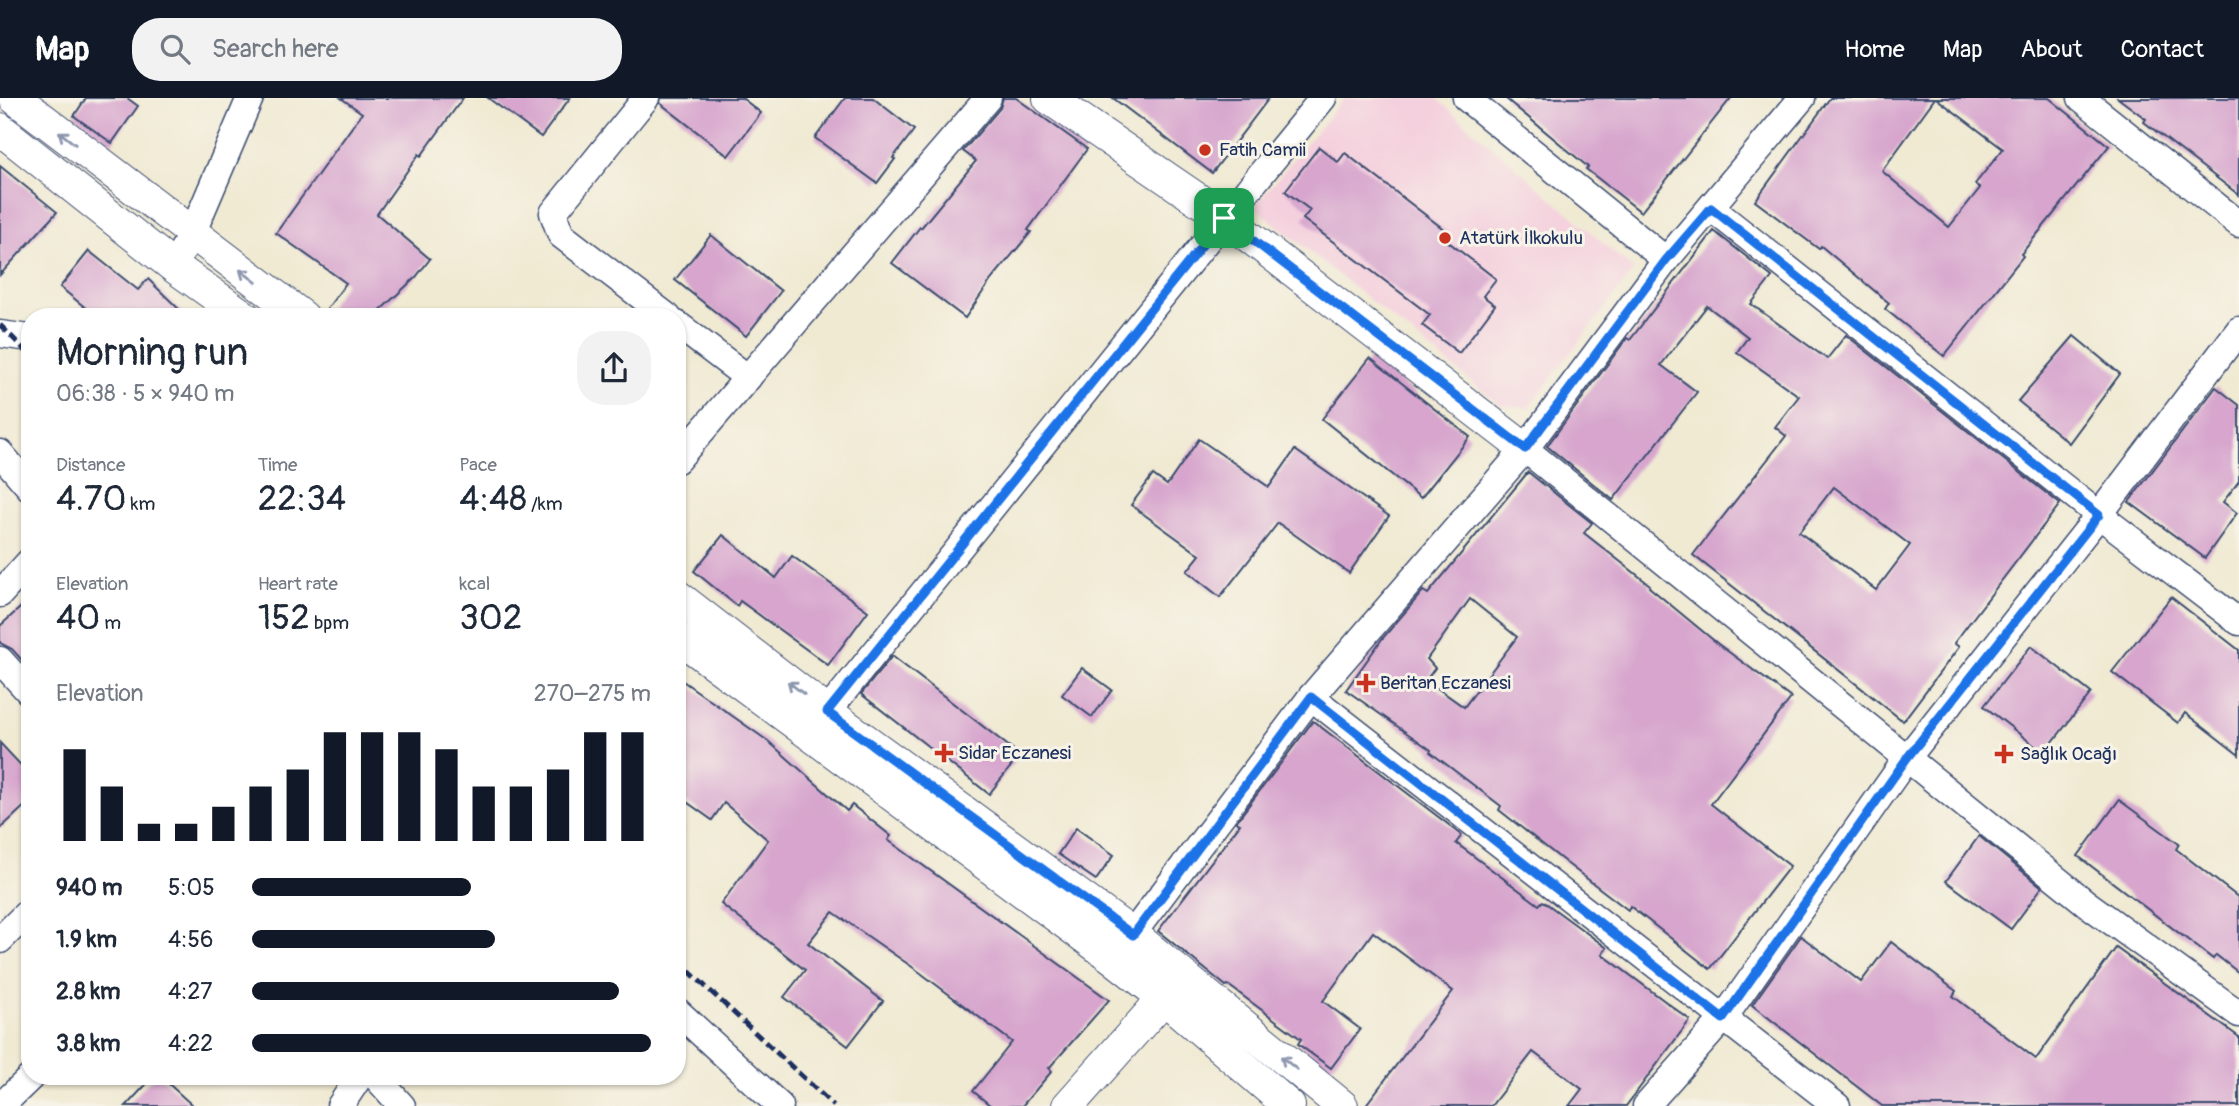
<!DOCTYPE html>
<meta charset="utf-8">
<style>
:root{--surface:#fff;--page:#f2f2f3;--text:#1f2937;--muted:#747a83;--accent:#111827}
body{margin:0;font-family:Pangolin,sans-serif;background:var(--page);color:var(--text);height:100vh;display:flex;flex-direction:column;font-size:26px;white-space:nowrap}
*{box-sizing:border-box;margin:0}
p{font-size:23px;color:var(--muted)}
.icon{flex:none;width:38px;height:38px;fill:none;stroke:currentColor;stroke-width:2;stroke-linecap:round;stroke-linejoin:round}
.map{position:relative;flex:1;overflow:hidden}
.sheet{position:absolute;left:21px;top:210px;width:665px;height:777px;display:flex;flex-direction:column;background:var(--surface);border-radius:28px;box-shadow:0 2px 5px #0004}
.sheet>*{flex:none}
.pin{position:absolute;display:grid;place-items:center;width:60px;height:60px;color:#fff;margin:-30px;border-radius:14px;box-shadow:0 4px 10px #0006}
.round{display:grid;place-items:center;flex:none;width:74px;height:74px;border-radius:28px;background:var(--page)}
.summary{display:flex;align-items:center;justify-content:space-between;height:119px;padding:0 35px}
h1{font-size:38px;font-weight:600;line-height:52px}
.figures{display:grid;grid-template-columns:repeat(3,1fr);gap:10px;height:119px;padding:7px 35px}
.figures div{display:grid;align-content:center}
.figures b{font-size:35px;font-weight:600}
.figures small{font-size:19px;font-weight:400}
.figures p{font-size:19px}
.chart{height:196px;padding:14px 35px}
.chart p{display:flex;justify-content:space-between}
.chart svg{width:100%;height:126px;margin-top:7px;stroke:var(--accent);stroke-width:6}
ul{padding:0 35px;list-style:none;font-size:23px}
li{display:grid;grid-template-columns:112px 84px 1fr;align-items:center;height:52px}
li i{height:18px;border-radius:9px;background:var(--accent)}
header{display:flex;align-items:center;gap:42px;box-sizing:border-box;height:98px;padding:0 35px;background:var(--accent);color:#fff}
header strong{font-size:33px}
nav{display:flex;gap:38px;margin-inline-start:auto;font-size:24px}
.search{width:490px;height:63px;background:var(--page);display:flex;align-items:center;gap:18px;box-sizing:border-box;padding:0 24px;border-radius:28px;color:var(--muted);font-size:26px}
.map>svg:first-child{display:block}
</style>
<header>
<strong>Map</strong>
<div class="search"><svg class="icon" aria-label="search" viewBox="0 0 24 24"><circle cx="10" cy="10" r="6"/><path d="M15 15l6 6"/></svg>Search here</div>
<nav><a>Home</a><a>Map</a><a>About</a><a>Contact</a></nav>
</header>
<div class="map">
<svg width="2239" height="1008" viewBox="0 0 2239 1008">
<rect width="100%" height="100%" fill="#f7f3e8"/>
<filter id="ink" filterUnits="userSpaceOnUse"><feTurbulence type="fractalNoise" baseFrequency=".0143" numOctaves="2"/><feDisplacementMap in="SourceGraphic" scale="14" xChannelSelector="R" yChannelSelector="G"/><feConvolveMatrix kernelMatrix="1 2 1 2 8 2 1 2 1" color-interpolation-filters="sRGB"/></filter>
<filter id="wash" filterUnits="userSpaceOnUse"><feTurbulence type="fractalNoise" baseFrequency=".00686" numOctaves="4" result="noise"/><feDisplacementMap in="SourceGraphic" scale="28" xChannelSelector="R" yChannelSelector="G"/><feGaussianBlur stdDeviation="1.57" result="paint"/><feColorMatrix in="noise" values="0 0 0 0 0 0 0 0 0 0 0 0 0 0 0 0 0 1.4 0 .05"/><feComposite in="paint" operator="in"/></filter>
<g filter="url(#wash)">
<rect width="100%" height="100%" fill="#f0ead3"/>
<!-- built -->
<polygon fill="#f4cfdd" points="1344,0 1436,0 1634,172 1528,310 1499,306 1254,109"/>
<g id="blocks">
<!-- building -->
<g fill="#d7a5cd" fill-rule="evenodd">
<polygon points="86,0 127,0 138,8 112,45 74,18"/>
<polygon points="341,0 463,0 421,58 419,56 377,116 430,161 416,179 373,219 337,219 327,211 346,185 276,135 362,15"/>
<polygon points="488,0 570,0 541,39"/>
<polygon points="661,0 742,0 761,15 728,58 660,5"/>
<polygon points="845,0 873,0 914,32 893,60 895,61 877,85 815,40"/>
<polygon points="1003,0 1016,0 1087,51 1028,132 1031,134 991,182 965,220 892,165 920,129 921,130 976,63 963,53 1000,10"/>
<polygon points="1113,0 1269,0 1212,75"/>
<polygon points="1505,0 1731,0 1641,114 1586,71 1588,69"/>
<polygon points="1830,0 1935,0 1882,73 1949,129 1980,90 1975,86 2003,51 1936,0 2049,0 2109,48 2021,156 2023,158 1944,258 1885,211 1889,205 1821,148 1819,151 1755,103"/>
<polygon points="2118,0 2239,0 2239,97 2144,24 2146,21"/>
<polygon points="1319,49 1338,64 1345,55 1450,136 1446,142 1496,181 1483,198 1495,207 1459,255 1422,227 1430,217 1303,121 1310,112 1285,93"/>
<polygon points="0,68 57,114 0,177"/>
<path d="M1714,133l58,46 -21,27 76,55 19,-24 214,169 -106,139 5,4 -56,74 -210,-166 93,-119 -11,-9 24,-31 -62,-44 11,-15 -41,-31 -46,59 36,27 -84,108 -66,-54 80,-108 3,2zM1834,389l76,58 -34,45 -77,-58z"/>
<polygon points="711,137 781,193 746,238 675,182"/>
<polygon points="89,153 138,192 148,181 187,219 97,219 60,189"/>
<polygon points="2074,238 2120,276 2069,345 2018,303"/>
<polygon points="1370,260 1470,339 1421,400 1322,321"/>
<polygon points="2216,289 2239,307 2239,383 2223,404 2237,415 2205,460 2129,404"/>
<polygon points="1199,341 1269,389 1295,352 1389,418 1349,475 1278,425 1220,499 1187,473 1200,457 1131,407 1153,377 1167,387"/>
<path d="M1528,374l64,51 -8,10 66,52 -1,2 69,57 73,54 -80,106 79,62 -80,103 -80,-63 -2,4 -59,-45 -70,-55 2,-4 -71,-54 1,-2 -85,-60 36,-51 41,-48 5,3zM1470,501l47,38 -53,70 -38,-27 9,-12 -8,-9z"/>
<polygon points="723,437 776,480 792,458 868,513 828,567 740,503 737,508 694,473"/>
<polygon points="2171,499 2239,552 2239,657 2185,615 2178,625 2112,574"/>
<polygon points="30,501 30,571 12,551 0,545 0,528"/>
<polygon points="2031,548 2091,595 2044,655 1984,608"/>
<polygon points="892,558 1020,657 989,696 861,596"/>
<polygon points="1082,570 1112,592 1092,619 1062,597"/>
<polygon points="677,579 768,643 847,713 852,707 891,738 888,742 1109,902 1049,970 1052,973 1022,1008 991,1008 973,993 1012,944 918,873 833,814 808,845 883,903 848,948 784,899 805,872 721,806 768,742 724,705 712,722 677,697"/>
<polygon points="1313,623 1462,737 1456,745 1539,807 1543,803 1607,850 1602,856 1690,922 1626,1008 1569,1008 1582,991 1533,954 1491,1008 1365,1008 1453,893 1373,834 1323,903 1360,931 1331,970 1298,946 1301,941 1228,887 1226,888 1158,833 1240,726 1236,724"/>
<polygon points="0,645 30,677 30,703 0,731"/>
<polygon points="2119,702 2179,746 2176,751 2239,800 2239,875 2216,857 2213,861 2078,758"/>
<polygon points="1076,730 1114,757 1096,782 1058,756"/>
<polygon points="1979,738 2042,789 2011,831 1946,783"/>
<polygon points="1801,838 1861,884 1891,844 1956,893 1953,898 2036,961 2116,850 2239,939 2239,1008 1882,1008 1752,907"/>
<polygon points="154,978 160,978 193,1008 126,1008"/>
</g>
</g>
</g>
<g filter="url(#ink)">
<use href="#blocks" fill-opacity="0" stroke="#3b4b70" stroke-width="2"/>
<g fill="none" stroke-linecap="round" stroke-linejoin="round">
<defs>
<g id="minor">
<polyline points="646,0 553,115 561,137 668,219"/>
<polyline points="1466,0 1666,162"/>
<polyline points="2081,0 2239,126"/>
<polyline points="1711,110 2099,417 2239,524"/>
<polyline points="173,168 192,136 250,0"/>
<polyline points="677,226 748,280"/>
<polyline points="0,236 30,240"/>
<polyline points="1525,351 2086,805 2239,916"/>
<polyline points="0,355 30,390"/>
<polyline points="677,362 988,0"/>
<polyline points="0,496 30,463"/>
<polyline points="0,562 30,595"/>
<polyline points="1311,599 1837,1008"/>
<polyline points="827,614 1225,120 1323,0"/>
<polyline points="0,842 30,812"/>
<polyline points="1121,851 1311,599 1525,351 1666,162 1802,0"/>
<polyline points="677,913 780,1008"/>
<polyline points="375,978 402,1008"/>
<polyline points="1,1008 32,978"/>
<polyline points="340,1008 360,978"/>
<polyline points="1646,1008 1723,921 1907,660 2099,417 2239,232"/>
</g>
<g id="tertiary">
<polyline points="15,0 303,219"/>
<polyline points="1049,0 1225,120 1525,351"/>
<polyline points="0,31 173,168 245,219"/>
<polyline points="677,498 827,614 1133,837 1342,1008"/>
<polyline points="677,538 1113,860 1164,900 1289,1008"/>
<polyline points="1068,1008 1164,900"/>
</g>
</defs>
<!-- minor casing -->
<use href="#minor" stroke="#3b4b70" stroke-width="29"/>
<!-- tertiary casing -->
<use href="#tertiary" stroke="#3b4b70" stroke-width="34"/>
<!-- minor -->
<use href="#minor" stroke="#fff" stroke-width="26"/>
<!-- tertiary -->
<use href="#tertiary" stroke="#fff" stroke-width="32"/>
<!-- rail -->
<g stroke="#1b2f5e" stroke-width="5" stroke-dasharray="10 5" stroke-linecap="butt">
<polyline points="0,227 30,257"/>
<polyline points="677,862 834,1008"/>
</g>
</g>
<!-- one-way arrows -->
<defs><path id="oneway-shaft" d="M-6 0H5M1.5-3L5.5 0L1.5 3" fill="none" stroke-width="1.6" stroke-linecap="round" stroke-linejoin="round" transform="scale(1.75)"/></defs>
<g stroke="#8d97ae">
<use href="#oneway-shaft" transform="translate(67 40) rotate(-142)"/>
<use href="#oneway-shaft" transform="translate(248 178) rotate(-143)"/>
<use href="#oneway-shaft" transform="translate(796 590) rotate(-142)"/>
<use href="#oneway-shaft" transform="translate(1289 965) rotate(-141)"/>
</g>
</g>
<g fill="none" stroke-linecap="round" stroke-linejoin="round" filter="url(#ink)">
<defs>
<polygon id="route" points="1711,110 2099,417 1907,660 1723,921 1311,599 1133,837 827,614 1224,120 1525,351 1666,162"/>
</defs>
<!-- route casing -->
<use href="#route" stroke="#fff" stroke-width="14"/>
<!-- route -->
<use href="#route" stroke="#1a73e8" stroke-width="9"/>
</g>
<!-- markers -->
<g fill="#c8321e" stroke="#f7f3e8" stroke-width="2.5">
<circle cx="1205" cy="52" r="7"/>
<circle cx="1445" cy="140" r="7"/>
<path d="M1362.5 574.5h7v7h7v7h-7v7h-7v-7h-7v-7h7z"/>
<path d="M940.5 644.5h7v7h7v7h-7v7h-7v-7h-7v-7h7z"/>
<path d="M2000.5 645.5h7v7h7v7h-7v7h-7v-7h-7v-7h7z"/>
</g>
<g text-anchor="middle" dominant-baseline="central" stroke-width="6" stroke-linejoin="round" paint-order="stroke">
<!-- poi labels -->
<g font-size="19" fill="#1b2f5e" stroke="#f7f3e8" text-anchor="start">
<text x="1219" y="52">Fatih Camii</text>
<text x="1459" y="140">Atatürk İlkokulu</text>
<text x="1380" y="585">Beritan Eczanesi</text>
<text x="958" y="655">Sidar Eczanesi</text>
<text x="2020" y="656">Sağlık Ocağı</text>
</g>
</g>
</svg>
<div class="pin" style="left:1224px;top:120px;background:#1e9e55"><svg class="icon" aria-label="arrive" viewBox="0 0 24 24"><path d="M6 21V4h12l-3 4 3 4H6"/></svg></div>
<section class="sheet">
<div class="summary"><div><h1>Morning run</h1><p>06:38 · 5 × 940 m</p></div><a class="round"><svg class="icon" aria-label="share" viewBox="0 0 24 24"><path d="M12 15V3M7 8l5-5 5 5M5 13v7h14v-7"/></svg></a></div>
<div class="figures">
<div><p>Distance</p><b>4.70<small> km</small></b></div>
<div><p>Time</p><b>22:34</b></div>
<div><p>Pace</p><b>4:48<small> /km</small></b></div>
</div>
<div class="figures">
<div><p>Elevation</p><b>40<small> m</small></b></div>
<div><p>Heart rate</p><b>152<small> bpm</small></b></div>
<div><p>kcal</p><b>302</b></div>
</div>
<div class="chart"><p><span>Elevation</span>270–275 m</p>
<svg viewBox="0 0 160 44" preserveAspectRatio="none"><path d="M5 44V12M15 44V25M25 44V38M35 44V38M45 44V32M55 44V25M65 44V19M75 44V6M85 44V6M95 44V6M105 44V12M115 44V25M125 44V25M135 44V19M145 44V6M155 44V6"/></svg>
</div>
<ul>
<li><b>940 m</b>5:05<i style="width:55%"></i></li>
<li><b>1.9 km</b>4:56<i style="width:61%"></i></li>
<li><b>2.8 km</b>4:27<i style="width:92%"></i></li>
<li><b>3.8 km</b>4:22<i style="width:100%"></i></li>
</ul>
</section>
</div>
